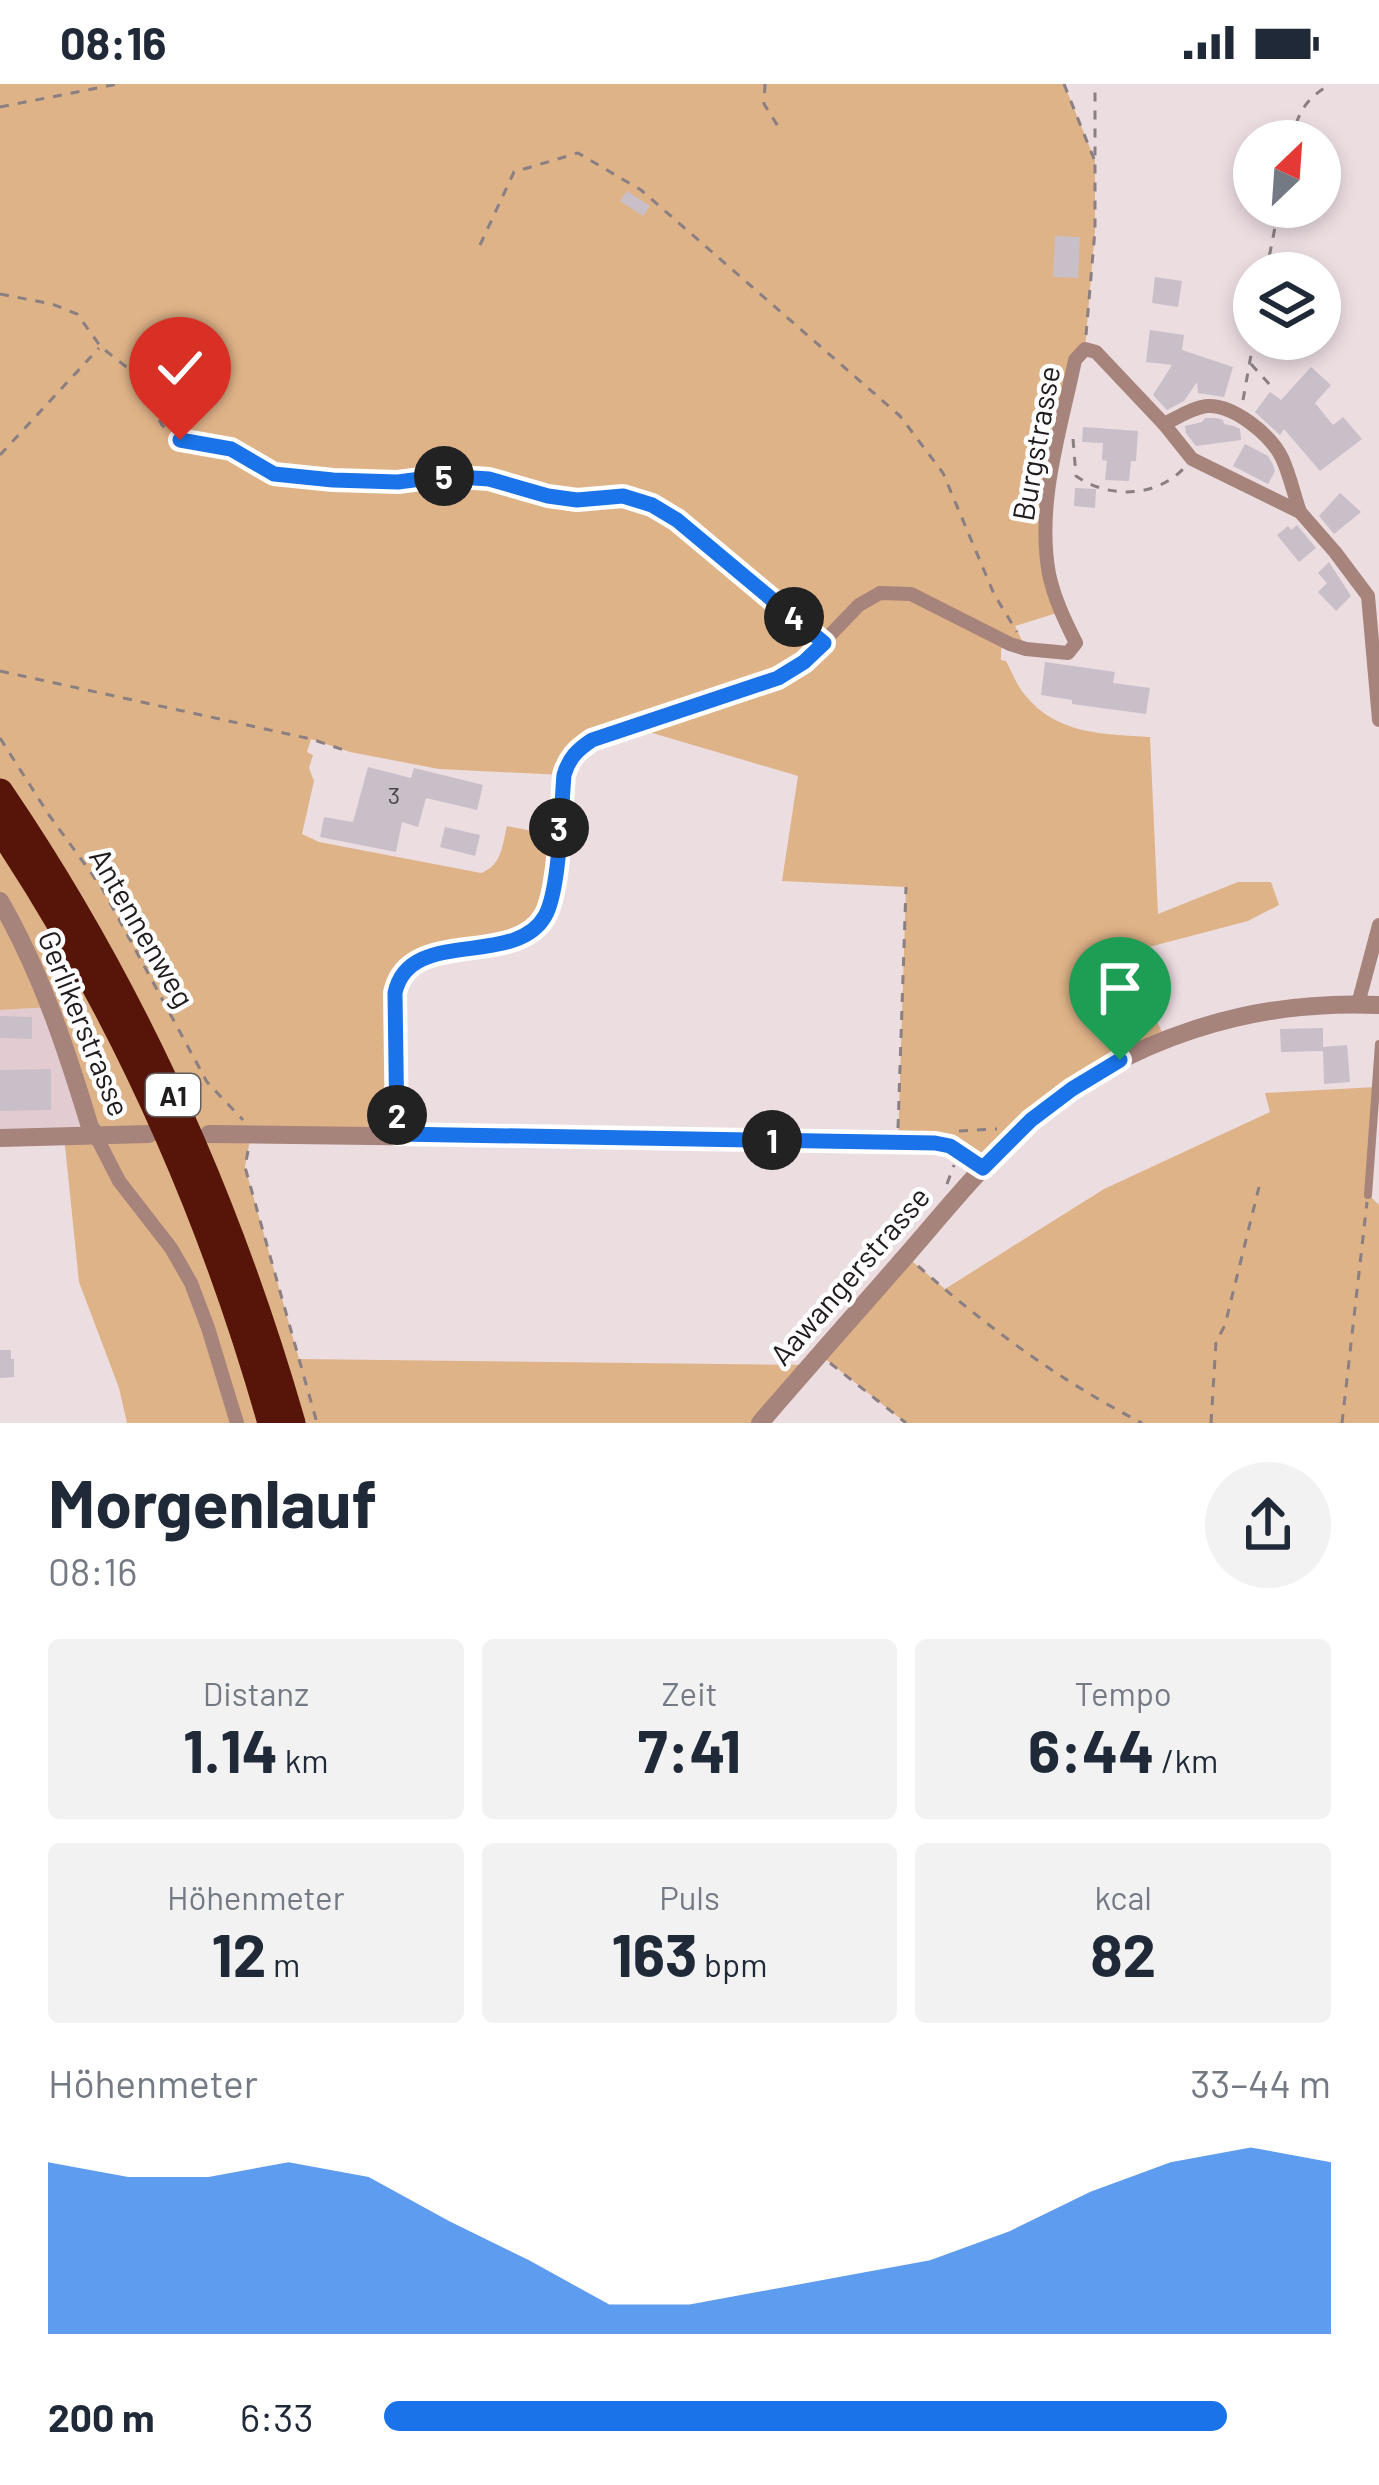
<!DOCTYPE html>
<html lang="de">
<meta charset="utf-8">
<style>
:root{--surface:#fff;--page:#f2f2f3;--text:#1f2937;--muted:#747a83;--accent:#1a73e8}
body{margin:0;font-family:Barlow,sans-serif;background:var(--page);color:var(--text);height:100vh;display:flex;flex-direction:column;font-size:45px;white-space:nowrap}
*{box-sizing:border-box;margin:0}
p{font-size:39px;color:var(--muted)}
.icon{flex:none;width:66px;height:66px;fill:none;stroke:currentColor;stroke-width:2;stroke-linecap:round;stroke-linejoin:round}
.map{position:relative;height:1339px;overflow:hidden}
.sheet{display:flex;flex-direction:column;background:var(--surface);flex:1}
.sheet>*{flex:none}
.needle{width:78px;rotate:25deg}
.buttons{position:absolute;left:1233px;top:36px;display:grid;gap:24px}
.buttons a{display:grid;place-items:center;width:108px;height:108px;border-radius:50%;background:var(--surface);box-shadow:0 6px 18px #0003;font-size:60px}
.pin{position:absolute;display:grid;place-items:center;width:102px;height:102px;color:#fff;margin:-123px -51px;border-radius:50% 50% 50% 0;rotate:-45deg;box-shadow:0 0 12px #0007}
.pin .icon{rotate:45deg}
.km{position:absolute;width:60px;height:60px;margin:-30px;border-radius:50%;background:#222;color:#fff;font-size:33px;line-height:60px;text-align:center}
.round{display:grid;place-items:center;flex:none;width:126px;height:126px;border-radius:63px;background:var(--page)}
.headline{display:flex;align-items:center;justify-content:space-between;height:204px;padding:0 48px}
h1{font-size:66px;font-weight:700;line-height:90px}
.stats{display:grid;grid-template-columns:repeat(3,1fr);gap:18px;height:204px;padding:12px 48px}
.stats div{display:grid;align-content:center;border-radius:12px;background:var(--page);text-align:center}
.stats b{font-size:60px;font-weight:700}
.stats small{font-size:33px;font-weight:400}
.stats p{font-size:33px}
.chart{height:336px;padding:24px 48px}
.chart p{display:flex;justify-content:space-between}
.chart svg{width:100%;height:216px;margin-top:12px;fill:var(--accent);opacity:.7}
ul{padding:0 48px;list-style:none;font-size:39px}
li{display:grid;grid-template-columns:192px 144px 1fr;align-items:center;height:90px}
li i{height:30px;border-radius:15px;background:var(--accent)}
.status{display:flex;justify-content:space-between;align-items:center;height:84px;padding:0 60px;background:var(--surface);direction:ltr}
.status svg{height:33px;fill:currentColor}
.map>svg:first-child{display:block}
</style>
<div class="status"><b>08:16</b><svg viewBox="0 0 49 12"><path d="M0 12V9h3v3zM5 12V6h3v6zM10 12V3h3v9zM15 12V0h3v12zM26 1h20v11H26zM47 4h2v5h-2z"/></svg></div>
<div class="map">
<svg width="1379" height="1339" viewBox="0 0 1379 1339">
<rect width="100%" height="100%" fill="#ecdde1"/>
<!-- built -->
<polygon fill="#e2ccd2" points="52,923 90,1042 0,1054 0,926"/>
<!-- green -->
<g fill="#dfb388">
<path d="M0,0h1064l31,76v70l-10,119 -10,12 -30,179 15,72 -45,14 11,23 -16,-5 -9,5v11l5,1c6,11 11,25 19,34 32,40 79,39 125,42l8,177 80,-32h33l8,23 -31,16 -122,32 39,86 -45,21 -137,108 -11,-9 -74,-17 8,-255 -124,-6 16,-105 -166,-49 -40,13 -28,35 -125,-6 -89,-17 -39,-13 -4,13 6,3 -4,13 5,13 -12,53 17,8 162,31c21,-8 21,-27 26,-47l51,10 -6,62 -17,31 -113,29 -24,20 -1,156h-146l-6,33 54,192 511,6 -50,58h-633l-8,-35 -40,-106 -15,-146h31l-43,-129 -52,3z"/>
<polygon points="1376,1003 1368,1110 1379,1121 1379,1339 906,1339 819,1270 906,1172 945,1205 1104,1105 1270,1028 1265,1009"/>
</g>
<!-- building -->
<g fill="#c8bfc8">
<polygon points="627,107 650,122 643,132 620,117"/>
<polygon points="1055,152 1080,153 1078,194 1053,193"/>
<polygon points="1155,193 1182,197 1178,223 1152,219"/>
<polygon points="1150,246 1184,251 1182,266 1233,283 1224,313 1198,309 1197,298 1184,317 1167,326 1165,324 1153,311 1172,281 1146,278"/>
<polygon points="1311,283 1331,301 1315,319 1333,341 1343,333 1362,355 1320,387 1284,345 1280,351 1255,328 1270,308 1281,316"/>
<polygon points="1205,334 1216,334 1223,336 1224,340 1234,342 1240,345 1241,356 1196,362 1186,349 1185,342 1202,338"/>
<polygon points="1083,343 1138,347 1136,377 1131,377 1129,397 1105,396 1107,377 1102,376 1103,359 1082,358"/>
<polygon points="1245,360 1268,372 1272,379 1275,387 1268,400 1233,382"/>
<polygon points="1075,404 1096,405 1095,424 1074,422"/>
<polygon points="1340,409 1361,428 1334,450 1319,432"/>
<polygon points="1297,441 1316,464 1299,478 1277,451 1288,442 1291,446"/>
<polygon points="1329,478 1351,512 1336,527 1318,508 1327,499 1318,489"/>
<polygon points="1045,578 1115,588 1113,599 1150,604 1146,630 1072,620 1072,616 1041,611"/>
<polygon points="368,683 411,694 414,684 483,701 477,726 426,714 418,743 402,738 396,768 320,753 324,733 353,738"/>
<polygon points="445,743 480,751 475,772 440,763"/>
<polygon points="0,932 32,933 32,955 0,954"/>
<polygon points="1323,944 1323,963 1347,961 1350,998 1324,1000 1323,967 1281,968 1280,945"/>
<polygon points="51,985 51,1026 0,1027 0,986"/>
<polygon points="0,1266 11,1266 11,1275 14,1275 14,1293 0,1294"/>
</g>
<g fill="none" stroke-linecap="round" stroke-linejoin="round">
<!-- path -->
<g stroke="#8a7f82" stroke-width="3" stroke-dasharray="9 9" stroke-linecap="butt">
<polyline points="765,0 764,20 781,47"/>
<polyline points="1064,0 1094,75"/>
<polyline points="0,23 118,0"/>
<path d="M1292,57c5,-28 14,-43 39,-57"/>
<polyline points="480,161 514,88 578,69 641,106 900,332 943,389 994,510 1017,548"/>
<polyline points="1266,189 1279,123"/>
<polyline points="0,210 52,220 77,230 101,263 134,289 162,341 180,356 231,365 275,390 333,396 398,398 444,392 489,395 548,412 577,416 623,412 652,421 677,437 812,548"/>
<polyline points="1086,251 1095,146 1095,0"/>
<polyline points="1251,280 1270,301"/>
<polyline points="1243,316 1254,254"/>
<path d="M1073,355l3,37c33,23 81,22 109,-9"/>
<polyline points="0,371 99,264"/>
<polyline points="0,587 311,655 350,668"/>
<polyline points="0,654 49,731 102,804 207,998 243,1036"/>
<polyline points="898,1044 906,803"/>
<polyline points="959,1047 997,1045"/>
<polyline points="248,1067 245,1083 317,1339"/>
<polyline points="947,1100 954,1081"/>
<path d="M918,1182c69,61 142,115 224,157"/>
<polyline points="830,1279 906,1339"/>
<polyline points="1211,1339 1216,1258 1225,1241 1259,1103"/>
<polyline points="1342,1339 1367,1118"/>
</g>
<!-- service -->
<polyline stroke="#a6837b" stroke-width="8" points="1368,1111 1379,960"/>
<!-- minor -->
<g stroke="#a6837b" stroke-width="14">
<path d="M1164,340c13,-6 29,-17 44,-18 26,-1 63,29 74,52 8,17 12,37 18,54"/>
<polyline points="1358,920 1379,841"/>
<path d="M397,1050l-2,-141c14,-66 115,-25 147,-73 19,-27 18,-109 22,-145 5,-17 13,-25 28,-35l186,-62 26,-16 55,-57 21,-12 31,1 99,50 16,5 42,4 8,-10c-11,-22 -22,-45 -27,-69 -13,-71 12,-145 26,-214l10,-11 11,3 68,72 28,35 108,53 35,40 33,44 11,124"/>
<polyline points="96,1052 119,1097 171,1164 191,1199 208,1244 237,1339"/>
</g>
<!-- tertiary -->
<g stroke="#a6837b" stroke-width="18">
<path d="M0,817c41,71 66,147 90,226l6,9"/>
<polyline points="209,1050 935,1059 951,1062 983,1084"/>
<polyline points="0,1054 149,1050"/>
<path d="M760,1339c48,-56 97,-111 145,-166 40,-46 79,-95 125,-135 95,-84 224,-123 349,-117"/>
</g>
<!-- motorway -->
<g stroke="#571509" stroke-width="27">
<path d="M0,708c132,194 227,405 292,631"/>
<path d="M0,744c122,183 211,383 271,595"/>
</g>
</g>
<g fill="none" stroke-linecap="round" stroke-linejoin="round">
<defs>
<path id="route" d="M180,356l51,9 43,25 59,6 65,2 46,-6 45,3 59,17 29,4 46,-4 29,9 25,15 147,123 -20,19 -26,16 -186,62c-15,10 -23,18 -28,35 -3,33 -4,115 -19,141 -30,53 -136,10 -150,77l2,141 538,9 15,3 33,22 48,-48 41,-31 48,-29"/>
</defs>
<!-- route casing -->
<use href="#route" stroke="#fff" stroke-width="24"/>
<!-- route -->
<use href="#route" stroke="#1a73e8" stroke-width="15"/>
</g>
<g text-anchor="middle" dominant-baseline="central" stroke-width="9" stroke-linejoin="round" paint-order="stroke">
<!-- number labels -->
<g font-size="24" fill="#4a4447">
<text x="394" y="710">3</text>
</g>
<!-- shield labels -->
<rect fill="#fff" stroke="#635f60" stroke-width="3" x="146" y="990" width="54" height="42" rx="9"/>
<g font-size="27" font-weight="bold" fill="#201b1c">
<text x="173" y="1011">A1</text>
</g>
<!-- street labels -->
<g font-size="30" fill="#201b1c" stroke="#fff">
<text transform="translate(1035 359) rotate(-80)">Burgstrasse</text>
<text transform="translate(143 843) rotate(60)">Antennenweg</text>
<text transform="translate(85 939) rotate(68)">Gerlikerstrasse</text>
<text transform="translate(849 1191) rotate(-49)">Aawangerstrasse</text>
</g>
</g>
</svg>
<div class="buttons">
<a><svg class="needle" viewBox="-14 -14 28 28"><path d="M0-13l5 13h-10z" fill="#e53935"/><path d="M0 13l5-13h-10z" fill="#747a83"/></svg></a>
<a><svg class="icon" aria-label="layers" viewBox="0 0 24 24"><path d="M12 4l9 5-9 5-9-5zM3 14l9 5 9-5"/></svg></a>
</div>
<div class="pin" style="left:1120px;top:976px;background:#1e9e55"><svg class="icon" aria-label="arrive" viewBox="0 0 24 24"><path d="M6 21V4h12l-3 4 3 4H6"/></svg></div>
<div class="pin" style="left:180px;top:356px;background:#d93025"><svg class="icon" aria-label="check" viewBox="0 0 24 24"><path d="M5 12l5 5 9-10"/></svg></div>
<b class="km" style="left:772px;top:1056px">1</b>
<b class="km" style="left:397px;top:1031px">2</b>
<b class="km" style="left:559px;top:744px">3</b>
<b class="km" style="left:794px;top:533px">4</b>
<b class="km" style="left:444px;top:392px">5</b>
</div>
<section class="sheet">
<div class="headline"><div><h1>Morgenlauf</h1><p>08:16</p></div><a class="round"><svg class="icon" aria-label="share" viewBox="0 0 24 24"><path d="M12 15V3M7 8l5-5 5 5M5 13v7h14v-7"/></svg></a></div>
<div class="stats">
<div><p>Distanz</p><b>1.14<small> km</small></b></div>
<div><p>Zeit</p><b>7:41</b></div>
<div><p>Tempo</p><b>6:44<small> /km</small></b></div>
</div>
<div class="stats">
<div><p>Höhenmeter</p><b>12<small> m</small></b></div>
<div><p>Puls</p><b>163<small> bpm</small></b></div>
<div><p>kcal</p><b>82</b></div>
</div>
<div class="chart"><p><span>Höhenmeter</span>33–44 m</p>
<svg viewBox="0 0 160 44" preserveAspectRatio="none"><path d="M0 44V9L10 12L20 12L30 9L40 12L50 21L60 29L70 38L80 38L90 35L100 32L110 29L120 23L130 15L140 9L150 6L160 9V44z"/></svg>
</div>
<ul>
<li><b>200 m</b>6:33<i style="width:89%"></i></li>
</ul>
</section>
